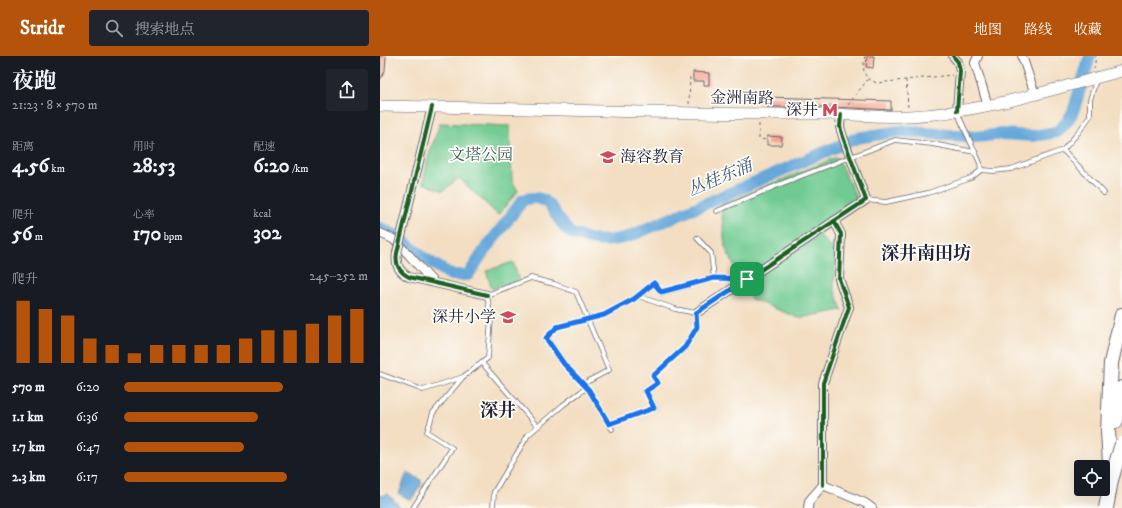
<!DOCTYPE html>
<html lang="zh">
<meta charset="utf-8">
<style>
:root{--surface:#171b24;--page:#20242c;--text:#f1f3f6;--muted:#9ea1a6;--accent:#b45309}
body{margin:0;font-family:"IM FELL DW Pica","Noto Serif SC",serif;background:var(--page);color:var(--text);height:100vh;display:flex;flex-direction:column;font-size:15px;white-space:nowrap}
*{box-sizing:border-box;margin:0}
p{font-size:13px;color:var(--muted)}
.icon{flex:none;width:22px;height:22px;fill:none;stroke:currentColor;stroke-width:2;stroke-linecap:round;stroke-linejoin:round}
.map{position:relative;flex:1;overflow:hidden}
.details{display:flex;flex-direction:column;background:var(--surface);width:380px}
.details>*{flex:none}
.fabs{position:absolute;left:694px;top:404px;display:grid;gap:8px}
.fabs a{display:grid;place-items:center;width:36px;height:36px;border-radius:4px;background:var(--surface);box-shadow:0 4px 16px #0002;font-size:20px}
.pin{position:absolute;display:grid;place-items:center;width:34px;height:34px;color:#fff;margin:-17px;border-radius:8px;box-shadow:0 2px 6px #0006}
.round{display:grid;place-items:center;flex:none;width:42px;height:42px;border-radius:4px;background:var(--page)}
.headline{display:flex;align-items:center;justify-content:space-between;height:68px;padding:0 12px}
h1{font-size:22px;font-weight:700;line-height:30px}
.stats{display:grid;grid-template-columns:repeat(3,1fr);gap:6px;height:68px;padding:4px 12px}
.stats div{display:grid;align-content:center}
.stats b{font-size:20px;font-weight:700}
.stats small{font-size:11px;font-weight:400}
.stats p{font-size:11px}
.chart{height:112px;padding:8px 12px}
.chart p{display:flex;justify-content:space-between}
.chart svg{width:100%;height:72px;margin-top:4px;stroke:var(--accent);stroke-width:6}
ul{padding:0 12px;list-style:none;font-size:13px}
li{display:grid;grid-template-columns:64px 48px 1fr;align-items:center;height:30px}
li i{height:10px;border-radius:5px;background:var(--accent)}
header{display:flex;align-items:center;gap:24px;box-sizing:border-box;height:56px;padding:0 20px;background:var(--accent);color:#fff}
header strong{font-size:19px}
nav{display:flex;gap:22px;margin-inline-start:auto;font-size:14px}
.search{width:280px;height:36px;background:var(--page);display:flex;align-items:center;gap:10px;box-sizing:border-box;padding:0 14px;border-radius:4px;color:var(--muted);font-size:15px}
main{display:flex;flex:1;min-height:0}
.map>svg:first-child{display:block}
</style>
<header>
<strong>Stridr</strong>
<div class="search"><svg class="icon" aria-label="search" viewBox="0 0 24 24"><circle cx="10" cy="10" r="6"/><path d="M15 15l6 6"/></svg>搜索地点</div>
<nav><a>地图</a><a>路线</a><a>收藏</a></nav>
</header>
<main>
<section class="details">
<div class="headline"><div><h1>夜跑</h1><p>21:23 · 8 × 570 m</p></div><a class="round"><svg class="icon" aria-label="share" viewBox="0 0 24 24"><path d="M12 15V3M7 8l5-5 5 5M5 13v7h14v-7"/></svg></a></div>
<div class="stats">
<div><p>距离</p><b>4.56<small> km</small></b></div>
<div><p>用时</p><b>28:53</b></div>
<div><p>配速</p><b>6:20<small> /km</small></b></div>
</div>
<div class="stats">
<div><p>爬升</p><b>56<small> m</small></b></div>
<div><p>心率</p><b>170<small> bpm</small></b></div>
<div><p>kcal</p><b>302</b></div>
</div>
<div class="chart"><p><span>爬升</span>245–252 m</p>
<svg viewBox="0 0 160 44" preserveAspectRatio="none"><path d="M5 44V6M15 44V11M25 44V15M35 44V29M45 44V33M55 44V38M65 44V33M75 44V33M85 44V33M95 44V33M105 44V29M115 44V24M125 44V24M135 44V20M145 44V15M155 44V11"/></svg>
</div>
<ul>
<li><b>570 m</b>6:20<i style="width:65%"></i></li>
<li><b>1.1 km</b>6:36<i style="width:55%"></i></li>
<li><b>1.7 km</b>6:47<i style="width:49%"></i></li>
<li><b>2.3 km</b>6:17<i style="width:67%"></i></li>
</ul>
</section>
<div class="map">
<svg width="742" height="452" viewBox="0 0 742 452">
<rect width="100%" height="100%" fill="#fdfcf7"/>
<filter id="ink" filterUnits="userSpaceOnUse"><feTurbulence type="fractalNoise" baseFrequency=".025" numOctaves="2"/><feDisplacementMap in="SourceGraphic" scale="8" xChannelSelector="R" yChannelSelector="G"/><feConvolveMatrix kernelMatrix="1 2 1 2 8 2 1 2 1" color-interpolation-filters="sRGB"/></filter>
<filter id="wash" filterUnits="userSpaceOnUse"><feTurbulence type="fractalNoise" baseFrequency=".012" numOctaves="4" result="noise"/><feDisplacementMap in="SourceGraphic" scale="16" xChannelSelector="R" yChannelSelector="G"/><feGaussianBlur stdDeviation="0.9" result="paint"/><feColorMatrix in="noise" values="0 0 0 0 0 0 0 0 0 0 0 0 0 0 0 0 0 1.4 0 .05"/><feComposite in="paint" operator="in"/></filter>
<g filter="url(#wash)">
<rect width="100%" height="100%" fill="#f3dec2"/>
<!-- green -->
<g fill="#70ca91" stroke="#497666">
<polygon points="60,67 130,70 132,124 138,135 118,159 79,122 63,135 43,127 48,102"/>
<polygon points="457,101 478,145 437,176 455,196 454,232 462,254 419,262 371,243 345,191 341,149"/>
<polygon points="133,206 139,224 112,233 106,215"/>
</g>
<!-- water -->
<g fill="#66a8da" stroke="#44658a">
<polygon points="27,417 41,424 41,429 31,444 19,438"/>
<polygon points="7,437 21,452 0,452 0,439 3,440"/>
</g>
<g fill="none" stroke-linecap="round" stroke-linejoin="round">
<!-- river -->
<path stroke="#66a8da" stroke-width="12" d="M0,172l17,8 27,22 27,17h17l16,-24 39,-51c31,-10 29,19 48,33 2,2 6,2 9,3 18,7 30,5 48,1l229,-99 42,-7 77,6 26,-3 31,2 24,-4 9,-9 7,-11 17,-56"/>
</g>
<g id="blocks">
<!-- building -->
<g fill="#f4a796">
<polygon points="0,0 6,0 5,15 0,24"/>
<polygon points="487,0 494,0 493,12 486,11"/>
<polygon points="313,16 329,17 329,29 324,29 324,25 313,25"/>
<polygon points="387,41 511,45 511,54 454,51 387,51"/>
<polygon points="387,80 402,81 401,89 387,89"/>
</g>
</g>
</g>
<g filter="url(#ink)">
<use href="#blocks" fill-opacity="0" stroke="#6b646a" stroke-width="1"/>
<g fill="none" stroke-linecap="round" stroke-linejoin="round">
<defs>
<g id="lane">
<polyline points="577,56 600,107 601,114 614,115 631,113 683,94 698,77 710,60 710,44 716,24"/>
<polyline points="683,94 724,137"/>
<polyline points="486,144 506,146 548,137 591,122 601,114"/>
<polyline points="337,155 403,127 515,84 552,88 595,96"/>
<polyline points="317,182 331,197 334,222 365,223"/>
<polyline points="102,307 157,370"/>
<polyline points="0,318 43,334 83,321 108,302 111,263 107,239 151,222 174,228 196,236 229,314 203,328"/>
<polyline points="229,368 275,352 266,335 278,327 273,320 305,291 317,271 316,257 295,253 258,240"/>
<polyline points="232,373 209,335 185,308 166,282 177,271 224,259 254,243 274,227 281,237 334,222"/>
<polyline points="33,452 72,392 47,376 53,357 82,322"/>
<polyline points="113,452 114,436 148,379 183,349 206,332"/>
</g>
<g id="street">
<polyline points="573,0 578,6 580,15 577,55"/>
<polyline points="598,0 595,7 608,50"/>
<polyline points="642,0 655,38"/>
<polyline points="24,168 52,51"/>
<polyline points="0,177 13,183 29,199 53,226"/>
<path d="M17,197c-2,11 2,19 12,24l78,18"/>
<polyline points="316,257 486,144 463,81 460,71 461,58"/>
<polyline points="443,429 443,327 469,251 459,223 461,178 454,165"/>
<polyline points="443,429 485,447 492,452"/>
<polyline points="428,452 429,445 443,429"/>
</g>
<path id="secondary" d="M0,50c148,2 295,9 443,8 29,0 58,4 86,2 73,-3 143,-27 213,-45"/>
<g id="highway">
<polyline points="736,365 742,332"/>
<polyline points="731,421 728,376 731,307 742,259"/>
</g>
</defs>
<!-- lane casing -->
<use href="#lane" stroke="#6b646a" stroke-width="5.5"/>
<!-- street casing -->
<use href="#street" stroke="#6b646a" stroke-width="10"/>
<!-- secondary casing -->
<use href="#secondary" stroke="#6b646a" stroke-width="12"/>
<!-- highway casing -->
<use href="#highway" stroke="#6b646a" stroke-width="16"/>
<!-- path -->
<g stroke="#6b646a" stroke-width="1" stroke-dasharray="3 3" stroke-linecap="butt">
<path d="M485,0c-2,14 -4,21 12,27l75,-8"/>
<polyline points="714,13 716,0"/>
<polyline points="526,24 528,51"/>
<polyline points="309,48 310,20 313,20"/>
<polyline points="468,49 488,23"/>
<polyline points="379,68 379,83 387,84"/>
</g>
<!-- lane -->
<use href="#lane" stroke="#fff" stroke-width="4"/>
<!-- street -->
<use href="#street" stroke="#fff" stroke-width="8"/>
<!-- secondary -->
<use href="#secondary" stroke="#fff" stroke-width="11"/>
<!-- highway -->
<use href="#highway" stroke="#fff" stroke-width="14"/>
<defs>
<polyline id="street-bridge" points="17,197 24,168"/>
<polyline id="highway-bridge" points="726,452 731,424 742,388"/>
</defs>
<!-- street-bridge casing -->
<use href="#street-bridge" stroke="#6b646a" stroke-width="10" stroke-linecap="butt"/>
<!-- highway-bridge casing -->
<use href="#highway-bridge" stroke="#6b646a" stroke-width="16" stroke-linecap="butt"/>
<!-- street-bridge -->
<use href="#street-bridge" stroke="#fff" stroke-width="8"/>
<!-- highway-bridge -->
<use href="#highway-bridge" stroke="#fff" stroke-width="14"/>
<defs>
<g id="cycleway">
<polyline points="573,0 578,6 580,15 577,55"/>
<path d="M52,51l-35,146c-2,11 2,19 12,24l78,18"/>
<polyline points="316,257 486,144 463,81 460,71 461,58"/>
<polyline points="443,429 443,327 469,251 459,223 461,178 454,165"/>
</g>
</defs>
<!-- cycleway casing -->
<use href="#cycleway" stroke="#fdfcf7" stroke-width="6"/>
<!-- cycleway -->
<use href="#cycleway" stroke="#1b5e20" stroke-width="4"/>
</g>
</g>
<g fill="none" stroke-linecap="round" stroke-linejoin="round" filter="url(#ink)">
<defs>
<polygon id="route" points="334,222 367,223 316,257 317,271 305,291 273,320 278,327 266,335 274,352 229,368 209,334 184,308 166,282 177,271 224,259 254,243 274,227 281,236"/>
</defs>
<!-- route casing -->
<use href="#route" stroke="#fff" stroke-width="8"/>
<!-- route -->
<use href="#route" stroke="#1a73e8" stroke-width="5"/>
</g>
<!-- icons -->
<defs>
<symbol id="metro-bare" viewBox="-9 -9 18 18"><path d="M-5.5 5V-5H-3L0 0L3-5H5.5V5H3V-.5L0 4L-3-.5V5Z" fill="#d1495b" stroke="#fdfcf7" stroke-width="2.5" paint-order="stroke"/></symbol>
<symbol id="school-bare" viewBox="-9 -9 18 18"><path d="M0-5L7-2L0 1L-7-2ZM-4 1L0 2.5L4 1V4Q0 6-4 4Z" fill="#d1495b" stroke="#fdfcf7" stroke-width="2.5" paint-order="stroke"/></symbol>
</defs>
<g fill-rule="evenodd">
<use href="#metro-bare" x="439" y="43" width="22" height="22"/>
<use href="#school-bare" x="217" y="90" width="22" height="22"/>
<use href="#school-bare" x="117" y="250" width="22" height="22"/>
</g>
<g text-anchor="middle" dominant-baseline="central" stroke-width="3.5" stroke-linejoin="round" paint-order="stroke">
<!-- street labels -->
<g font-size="16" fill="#22223b" stroke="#fdfcf7">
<text transform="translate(362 42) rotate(1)">金洲南路</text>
</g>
<!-- poi labels -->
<g font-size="16" fill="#22223b" stroke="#fdfcf7" text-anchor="end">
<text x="438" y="54">深井</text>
<text x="240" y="101" text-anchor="start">海容教育</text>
<text x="116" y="261">深井小学</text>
</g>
<!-- park labels -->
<g font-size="16" fill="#3d5d59" stroke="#fdfcf7">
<text x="101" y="99">文塔公园</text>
</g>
<!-- water labels -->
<g font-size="17" font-style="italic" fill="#3d587b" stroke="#fdfcf7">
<text transform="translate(340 122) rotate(-23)">丛桂东涌</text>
</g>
<!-- quarter labels -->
<g font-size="18" font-weight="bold" fill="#22223b" stroke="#fdfcf7">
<text x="546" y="198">深井南田坊</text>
<text x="118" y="355">深井</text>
</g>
</g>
</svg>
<div class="fabs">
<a><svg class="icon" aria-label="locate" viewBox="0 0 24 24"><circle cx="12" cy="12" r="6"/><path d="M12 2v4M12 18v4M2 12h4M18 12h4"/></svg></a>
</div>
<div class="pin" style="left:367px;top:223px;background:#1e9e55"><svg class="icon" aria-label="arrive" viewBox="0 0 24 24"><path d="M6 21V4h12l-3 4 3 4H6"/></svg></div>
</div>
</main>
